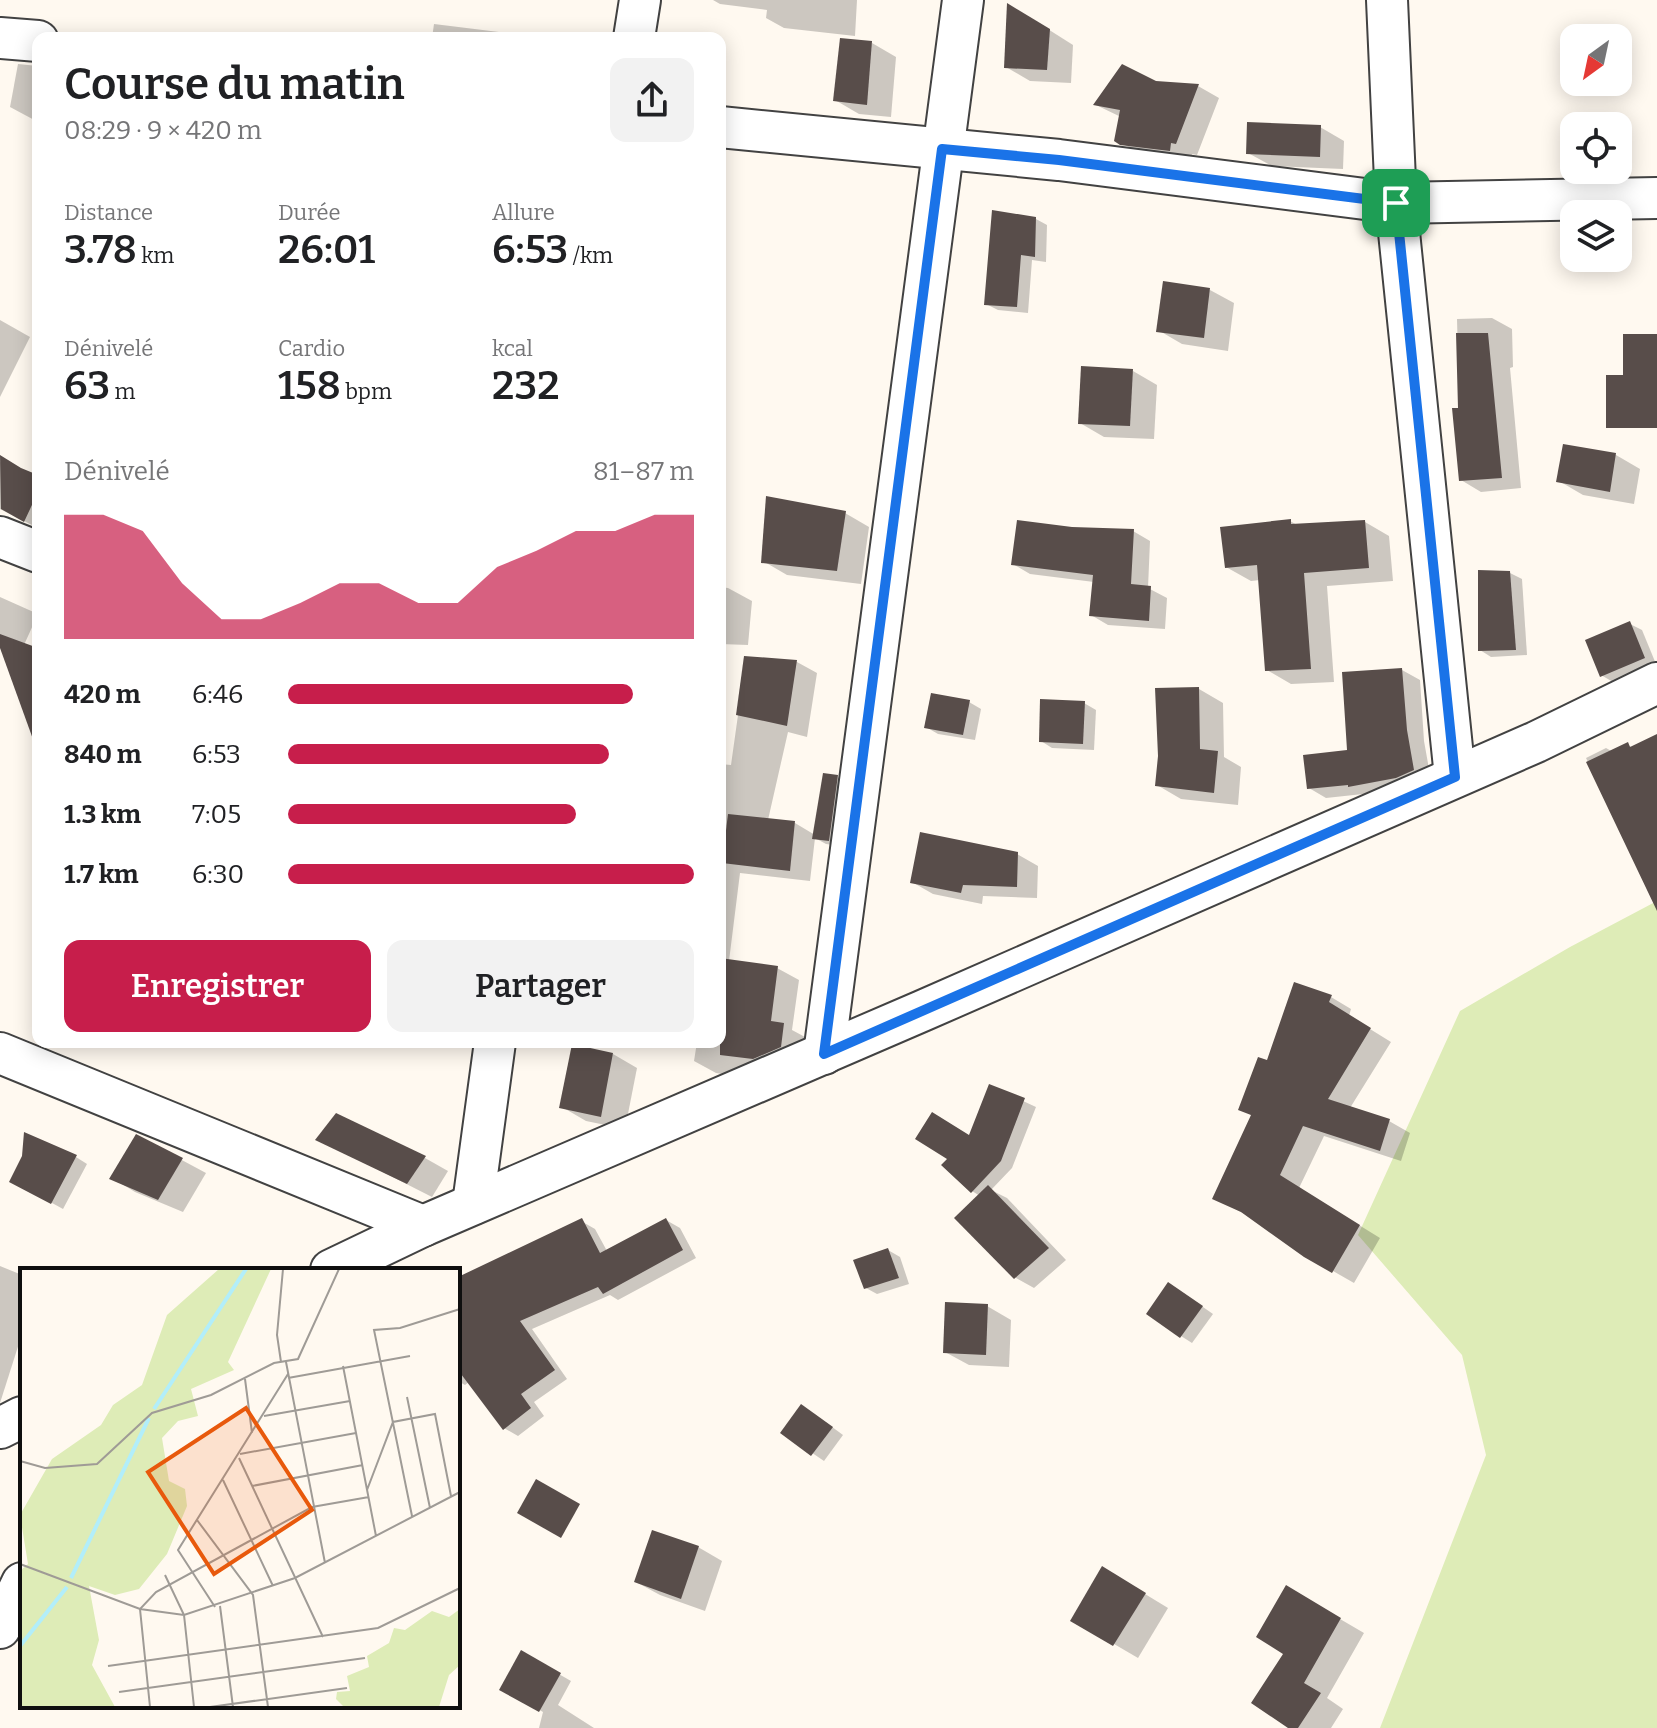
<!DOCTYPE html>
<html lang="fr">
<meta charset="utf-8">
<style>
:root{--surface:#fff;--page:#f2f2f2;--text:#202124;--muted:#757577;--accent:#c71e4b}
body{margin:0;font-family:Bitter,serif;background:var(--page);color:var(--text);height:100vh;display:flex;flex-direction:column;font-size:30px;white-space:nowrap}
*{box-sizing:border-box;margin:0}
p{font-size:26px;color:var(--muted)}
.icon{flex:none;width:44px;height:44px;fill:none;stroke:currentColor;stroke-width:2;stroke-linecap:round;stroke-linejoin:round}
.map{position:relative;flex:1;overflow:hidden}
.sheet{position:absolute;left:32px;top:32px;width:694px;height:1016px;display:flex;flex-direction:column;background:var(--surface);border-radius:16px;box-shadow:0 4px 20px #0003}
.sheet>*{flex:none}
.needle{width:52px;rotate:213deg}
.tools{position:absolute;left:1560px;top:24px;display:grid;gap:16px}
.tools a{display:grid;place-items:center;width:72px;height:72px;border-radius:16px;background:var(--surface);box-shadow:0 4px 20px #0003;font-size:40px}
.pin{position:absolute;display:grid;place-items:center;width:68px;height:68px;color:#fff;margin:-34px;border-radius:16px;box-shadow:0 4px 12px #0006}
.round{display:grid;place-items:center;flex:none;width:84px;height:84px;border-radius:16px;background:var(--page)}
.summary{display:flex;align-items:center;justify-content:space-between;height:136px;padding:0 32px}
h1{font-size:44px;font-weight:600;line-height:60px}
.figures{display:grid;grid-template-columns:repeat(3,1fr);gap:12px;height:136px;padding:8px 32px}
.figures div{display:grid;align-content:center}
.figures b{font-size:40px;font-weight:600}
.figures small{font-size:22px;font-weight:400}
.figures p{font-size:22px}
.chart{height:224px;padding:16px 32px}
.chart p{display:flex;justify-content:space-between}
.chart svg{width:100%;height:144px;margin-top:8px;fill:var(--accent);opacity:.7}
.button{display:flex;gap:16px;margin-top:auto;padding:16px 32px}
.button a{flex:1;height:92px;border-radius:16px;background:var(--accent);color:#fff;font-size:32px;font-weight:600;line-height:92px;text-align:center}
.button a+a{background:var(--page);color:var(--text)}
ul{padding:0 32px;list-style:none;font-size:26px}
li{display:grid;grid-template-columns:128px 96px 1fr;align-items:center;height:60px}
li i{height:20px;border-radius:10px;background:var(--accent)}
.map>svg:first-child{display:block}
</style>
<div class="map">
<svg width="1657" height="1728" viewBox="0 0 1657 1728">
<rect width="100%" height="100%" fill="#fff9f0"/>
<!-- green -->
<polygon fill="#deecb7" points="1657,901 1657,1728 1380,1728 1486,1455 1462,1355 1358,1235 1460,1011 1570,947"/>
<!-- shadow -->
<g fill="#0003">
<polygon points="713,0 857,0 855,36 784,28 766,18 767,10 720,4"/>
<polygon points="1032,19 1073,45 1071,83 1030,81 1006,67"/>
<polygon points="434,24 499,32 510,38 432,38"/>
<polygon points="872,43 896,57 891,117 859,114 835,100"/>
<polygon points="18,64 38,66 38,122 10,107"/>
<polygon points="1156,83 1198,86 1219,98 1197,155 1192,154 1191,162 1143,156 1117,140 1121,117 1096,105"/>
<polygon points="1320,127 1344,141 1343,169 1272,166 1248,153"/>
<polygon points="1036,219 1047,225 1046,262 1032,260 1028,313 998,310 986,304"/>
<polygon points="1210,290 1234,303 1228,351 1182,344 1158,330"/>
<polygon points="1492,318 1512,329 1513,367 1510,368 1521,488 1481,492 1461,480 1457,319"/>
<polygon points="0,320 30,337 0,397"/>
<polygon points="1133,371 1157,385 1154,439 1104,437 1080,423"/>
<polygon points="1565,446 1616,455 1640,469 1634,504 1583,495 1559,481"/>
<polygon points="0,462 38,480 38,528 0,509"/>
<polygon points="845,513 869,527 861,584 787,575 763,561"/>
<polygon points="1290,521 1299,526 1365,522 1389,536 1393,581 1327,586 1334,682 1291,684 1267,670 1260,580 1251,581 1226,567"/>
<polygon points="1072,529 1133,531 1150,541 1148,588 1167,598 1165,629 1108,625 1091,615 1094,582 1030,574 1013,564"/>
<polygon points="1510,573 1522,579 1527,655 1491,657 1480,650"/>
<polygon points="720,587 728,588 752,601 748,645 720,644"/>
<polygon points="0,597 38,614 24,645 38,650 38,748 0,642"/>
<polygon points="1630,624 1642,630 1656,664 1613,682 1601,675"/>
<polygon points="746,658 797,662 817,673 807,737 788,732 768,820 795,823 815,835 837,777 848,784 840,846 826,844 815,838 810,881 740,873 729,961 777,968 799,980 792,1030 805,1037 802,1059 753,1079 716,1073 694,1061 697,1042 720,1042 720,764 731,765"/>
<polygon points="1402,670 1420,680 1424,741 1431,780 1368,796 1363,794 1326,798 1309,788 1349,752"/>
<polygon points="1199,689 1223,703 1224,757 1241,767 1238,805 1181,799 1157,785"/>
<polygon points="969,702 981,709 975,740 938,734 926,727"/>
<polygon points="1084,703 1096,710 1094,750 1052,748 1041,741"/>
<polygon points="1657,736 1657,886 1644,878 1586,758 1606,748 1613,752 1628,745 1633,748"/>
<polygon points="1017,854 1038,866 1037,898 983,896 982,904 933,894 912,882"/>
<polygon points="1331,997 1351,1009 1349,1016 1391,1042 1350,1108 1389,1121 1410,1133 1401,1161 1324,1136 1299,1188 1380,1238 1354,1283 1305,1255 1252,1218 1215,1198 1253,1116 1241,1109 1268,1063"/>
<polygon points="613,1054 637,1068 625,1129 586,1121 562,1107"/>
<polygon points="990,1086 1036,1107 1012,1168 991,1190 1007,1198 1066,1260 1034,1288 1016,1278 980,1196 972,1191 970,1137"/>
<polygon points="137,1136 206,1173 183,1212 135,1192 112,1178"/>
<polygon points="318,1139 425,1158 448,1171 432,1197"/>
<polygon points="76,1157 87,1164 63,1209 12,1181"/>
<polygon points="666,1220 680,1228 696,1258 618,1300 610,1295 532,1329 567,1379 534,1402 544,1416 518,1436 504,1428 469,1382 465,1385 458,1381 458,1278 581,1221 595,1229 607,1251"/>
<polygon points="888,1250 900,1257 909,1284 877,1294 866,1288"/>
<polygon points="0,1266 22,1275 22,1334 0,1403"/>
<polygon points="1180,1291 1213,1314 1192,1343 1181,1336"/>
<polygon points="987,1306 1011,1320 1009,1367 969,1365 945,1352"/>
<polygon points="813,1413 843,1435 824,1461 783,1433"/>
<polygon points="698,1547 722,1561 705,1611 660,1595 636,1582"/>
<polygon points="1127,1583 1168,1608 1138,1658 1073,1620"/>
<polygon points="1287,1588 1364,1633 1327,1698 1343,1709 1331,1728 1291,1728 1286,1653"/>
<polygon points="522,1653 571,1681 558,1705 594,1728 539,1728 543,1712 502,1689"/>
</g>
<!-- building -->
<g fill="#584d4a">
<polygon points="1007,3 1050,29 1047,70 1004,68"/>
<polygon points="840,38 872,41 867,105 833,101"/>
<polygon points="1122,64 1156,81 1199,84 1176,144 1171,143 1170,151 1120,145 1114,141 1120,110 1093,105"/>
<polygon points="1247,122 1321,125 1320,157 1246,154"/>
<polygon points="992,210 1036,217 1035,257 1021,255 1017,307 984,305"/>
<polygon points="1163,281 1210,288 1204,338 1156,332"/>
<polygon points="1456,333 1488,333 1502,478 1459,481 1452,408 1458,408"/>
<polygon points="1623,334 1657,334 1657,428 1606,428 1606,375 1623,375"/>
<polygon points="1081,366 1133,369 1130,426 1078,424"/>
<polygon points="1563,444 1616,453 1610,492 1556,482"/>
<polygon points="0,455 21,468 38,475 38,492 24,522 1,509"/>
<polygon points="766,496 846,511 837,571 761,563"/>
<polygon points="1291,519 1291,524 1365,520 1369,568 1304,573 1311,669 1265,671 1257,565 1225,568 1220,527"/>
<polygon points="1017,520 1072,527 1134,529 1131,584 1151,586 1149,621 1089,616 1093,575 1011,565"/>
<polygon points="1478,570 1510,571 1516,650 1478,651"/>
<polygon points="1630,621 1645,658 1600,677 1585,640"/>
<polygon points="0,634 38,648 38,741 34,742 0,648"/>
<polygon points="744,656 797,660 787,726 736,715"/>
<polygon points="1402,668 1407,730 1414,770 1396,778 1348,787 1348,785 1307,789 1303,755 1347,750 1342,672"/>
<polygon points="1199,687 1200,749 1218,751 1214,793 1155,786 1158,756 1155,688"/>
<polygon points="931,693 970,700 963,735 924,728"/>
<polygon points="1040,699 1085,701 1083,744 1039,742"/>
<polygon points="1657,734 1657,911 1586,762 1628,742 1630,747"/>
<polygon points="823,773 838,775 829,841 812,839"/>
<polygon points="728,814 795,821 790,871 722,863"/>
<polygon points="920,832 1018,852 1017,887 963,885 961,893 910,883"/>
<polygon points="720,958 778,966 771,1021 784,1023 781,1047 753,1059 720,1055"/>
<polygon points="1294,982 1332,995 1329,1002 1371,1028 1328,1099 1390,1119 1380,1151 1303,1126 1280,1175 1360,1225 1332,1273 1304,1257 1241,1212 1212,1199 1251,1115 1238,1110 1258,1057 1267,1060"/>
<polygon points="572,1044 613,1053 601,1117 559,1108"/>
<polygon points="989,1084 1025,1098 1001,1161 971,1193 941,1165 947,1159 915,1139 932,1112 969,1135"/>
<polygon points="336,1113 426,1156 407,1184 315,1140"/>
<polygon points="24,1132 77,1155 51,1204 9,1182 22,1156"/>
<polygon points="136,1134 183,1158 158,1200 109,1179"/>
<polygon points="988,1185 1049,1248 1014,1279 954,1218"/>
<polygon points="582,1218 600,1253 666,1218 683,1250 603,1294 598,1287 520,1321 555,1370 521,1394 531,1408 503,1430 458,1370 458,1277"/>
<polygon points="888,1248 899,1278 864,1289 853,1260"/>
<polygon points="1168,1282 1203,1306 1180,1338 1146,1314"/>
<polygon points="945,1302 988,1304 986,1355 943,1353"/>
<polygon points="801,1404 833,1427 811,1456 780,1433"/>
<polygon points="536,1479 580,1504 561,1538 517,1513"/>
<polygon points="652,1530 699,1546 681,1599 634,1582"/>
<polygon points="1102,1566 1146,1593 1113,1646 1070,1621"/>
<polygon points="1286,1585 1341,1618 1304,1683 1321,1693 1298,1728 1288,1728 1251,1703 1283,1654 1256,1637"/>
<polygon points="521,1650 561,1673 539,1712 499,1690"/>
</g>
<g fill="none" stroke-linecap="round" stroke-linejoin="round">
<defs>
<g id="street">
<polyline points="1387,0 1396,203 1455,777"/>
<polyline points="0,38 38,41"/>
<polyline points="634,38 640,0"/>
<polyline points="720,127 1059,160 1396,203 1657,198"/>
<polyline points="0,537 38,552"/>
<polyline points="0,1053 423,1226"/>
<polyline points="824,1054 963,0"/>
<polyline points="473,1204 495,1042"/>
<polyline points="331,1270 423,1226 922,1011 1536,742 1657,683"/>
<polyline points="0,1428 22,1417"/>
<polyline points="0,1628 22,1583"/>
</g>
</defs>
<!-- street casing -->
<use href="#street" stroke="#424242" stroke-width="44"/>
<!-- street -->
<use href="#street" stroke="#fff" stroke-width="40"/>
</g>
<g fill="none" stroke-linecap="round" stroke-linejoin="round">
<defs>
<polygon id="route" points="942,149 1059,160 1396,203 1455,777 824,1054"/>
</defs>
<!-- route casing -->
<use href="#route" stroke="#fff" stroke-width="16"/>
<!-- route -->
<use href="#route" stroke="#1a73e8" stroke-width="10"/>
</g>
<!-- overview -->
<g transform="translate(20 1268)">
<rect width="440" height="440" fill="#fff9f0"/>
<path d="M199,1h52l-43,93 6,8 -43,19 7,27 -20,5 -16,17 7,43 16,8 2,17 -20,48 -28,35 -24,6 -26,-9 10,54 -7,25 23,42h-95v-136l8,-7 -8,-49 32,-56 49,-34 12,-20 29,-20 25,-70zM440,341v56l-11,10 -10,32h-95l-8,-8 1,-7 13,-1 -3,-15 22,-9 -2,-11 22,-13 5,-15 11,2 27,-19 17,6z" fill="#deecb7"/>
<path fill="none" stroke="#b2eefa" stroke-width="4" d="M134,141l92,-140M51,310l78,-160M0,378l47,-59"/>
<path fill="none" stroke="#9f9b96" stroke-width="2" d="M261,94l-4,-27 6,-66M266,94l39,201M323,98l33,170M268,110l122,-22M225,111l7,54M387,129l23,111M244,148l86,-15M220,186l116,-21M219,190l84,179M0,193l25,7 52,-4 55,-51 59,-18 63,-32 24,-4 41,-90M203,212l50,106M232,218l111,-21M347,222l26,-68 42,-8 16,82M392,248l-38,-186 26,-2 60,-19M177,252l56,75 15,112M0,296l120,45 44,6 111,-37 165,-86M145,307l19,40 10,92M200,338l13,101M195,339l-37,-57 110,-176M88,398l270,-38 82,-40M99,424l246,-34M130,439l-10,-98 16,-17 156,-85 57,-10M190,439l137,-19"/>
<path fill="#e8590c" fill-opacity="0.15" stroke="#e8590c" stroke-width="4" d="M226,140l66,102 -98,64 -66,-102z"/>
<rect width="440" height="440" fill="none" stroke="#0f0f0f" stroke-width="4"/>
</g>
</svg>
<div class="tools">
<a><svg class="needle" viewBox="-14 -14 28 28"><path d="M0-13l5 13h-10z" fill="#e53935"/><path d="M0 13l5-13h-10z" fill="#757577"/></svg></a>
<a><svg class="icon" aria-label="locate" viewBox="0 0 24 24"><circle cx="12" cy="12" r="6"/><path d="M12 2v4M12 18v4M2 12h4M18 12h4"/></svg></a>
<a><svg class="icon" aria-label="layers" viewBox="0 0 24 24"><path d="M12 4l9 5-9 5-9-5zM3 14l9 5 9-5"/></svg></a>
</div>
<div class="pin" style="left:1396px;top:203px;background:#1e9e55"><svg class="icon" aria-label="arrive" viewBox="0 0 24 24"><path d="M6 21V4h12l-3 4 3 4H6"/></svg></div>
<section class="sheet">
<div class="summary"><div><h1>Course du matin</h1><p>08:29 · 9 × 420 m</p></div><a class="round"><svg class="icon" aria-label="share" viewBox="0 0 24 24"><path d="M12 15V3M7 8l5-5 5 5M5 13v7h14v-7"/></svg></a></div>
<div class="figures">
<div><p>Distance</p><b>3.78<small> km</small></b></div>
<div><p>Durée</p><b>26:01</b></div>
<div><p>Allure</p><b>6:53<small> /km</small></b></div>
</div>
<div class="figures">
<div><p>Dénivelé</p><b>63<small> m</small></b></div>
<div><p>Cardio</p><b>158<small> bpm</small></b></div>
<div><p>kcal</p><b>232</b></div>
</div>
<div class="chart"><p><span>Dénivelé</span>81–87 m</p>
<svg viewBox="0 0 160 44" preserveAspectRatio="none"><path d="M0 44V6L10 6L20 11L30 27L40 38L50 38L60 33L70 27L80 27L90 33L100 33L110 22L120 17L130 11L140 11L150 6L160 6V44z"/></svg>
</div>
<ul>
<li><b>420 m</b>6:46<i style="width:85%"></i></li>
<li><b>840 m</b>6:53<i style="width:79%"></i></li>
<li><b>1.3 km</b>7:05<i style="width:71%"></i></li>
<li><b>1.7 km</b>6:30<i style="width:100%"></i></li>
</ul>
<div class="button"><a>Enregistrer</a><a>Partager</a></div>
</section>
</div>
